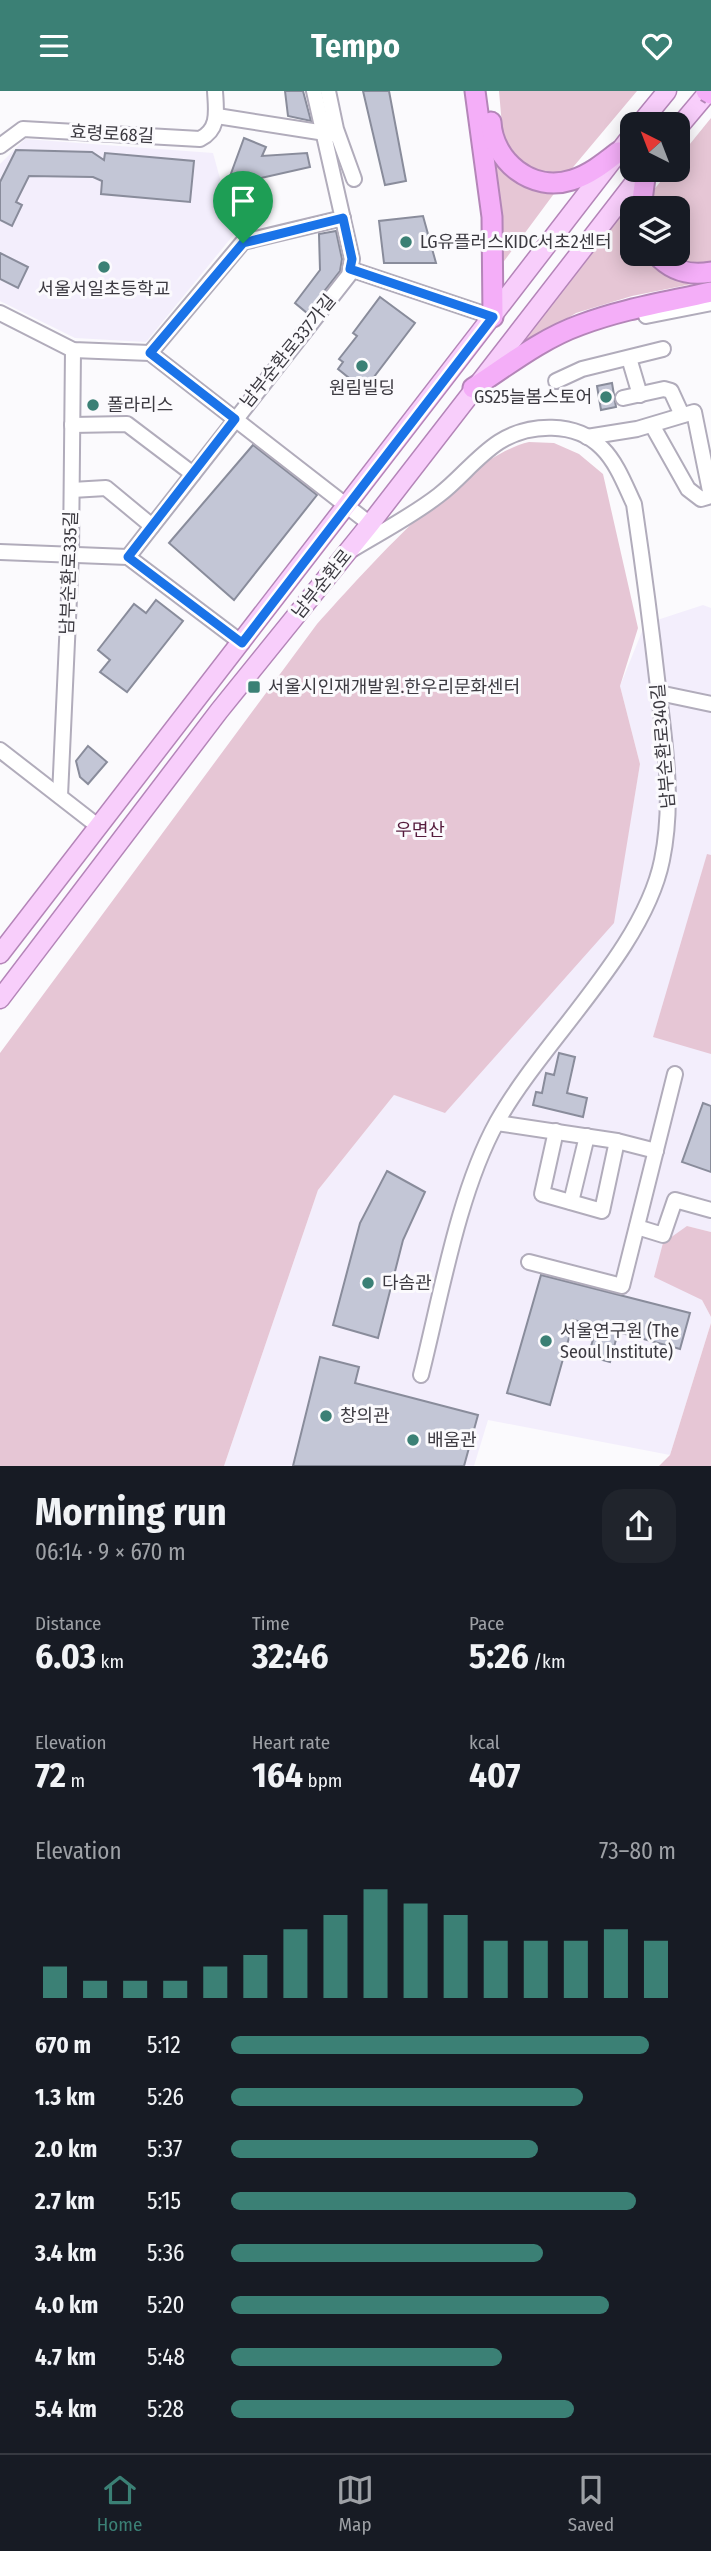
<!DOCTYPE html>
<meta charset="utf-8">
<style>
:root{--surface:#171b24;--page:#20242c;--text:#f1f3f6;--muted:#9ea1a6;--line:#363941;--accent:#3b8075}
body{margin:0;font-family:"Fira Sans Condensed","Noto Sans KR",sans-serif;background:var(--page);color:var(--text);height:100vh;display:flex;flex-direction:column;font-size:26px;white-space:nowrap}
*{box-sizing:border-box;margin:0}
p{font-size:23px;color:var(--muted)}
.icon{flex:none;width:38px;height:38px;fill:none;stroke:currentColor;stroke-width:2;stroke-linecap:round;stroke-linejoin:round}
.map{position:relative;height:1375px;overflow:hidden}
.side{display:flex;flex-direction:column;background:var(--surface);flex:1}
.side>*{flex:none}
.needle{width:46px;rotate:318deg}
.buttons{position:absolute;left:620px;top:21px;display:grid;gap:14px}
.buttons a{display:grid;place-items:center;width:70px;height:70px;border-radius:14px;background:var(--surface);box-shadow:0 4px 18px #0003;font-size:35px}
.pin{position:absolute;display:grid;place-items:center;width:60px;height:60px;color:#fff;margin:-72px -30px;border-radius:50% 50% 50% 0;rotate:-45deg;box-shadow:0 0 7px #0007}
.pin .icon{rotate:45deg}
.round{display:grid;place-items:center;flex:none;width:74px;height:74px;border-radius:21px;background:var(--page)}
.headline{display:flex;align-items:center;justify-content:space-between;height:119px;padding:0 35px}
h1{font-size:38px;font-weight:700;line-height:52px}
.metrics{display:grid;grid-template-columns:repeat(3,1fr);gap:10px;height:119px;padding:7px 35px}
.metrics div{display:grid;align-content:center}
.metrics b{font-size:35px;font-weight:700}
.metrics small{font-size:19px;font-weight:400}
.metrics p{font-size:19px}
.chart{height:196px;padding:14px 35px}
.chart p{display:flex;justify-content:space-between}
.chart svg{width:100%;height:126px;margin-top:7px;stroke:var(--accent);stroke-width:6}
ul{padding:0 35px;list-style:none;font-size:23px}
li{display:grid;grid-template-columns:112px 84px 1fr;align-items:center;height:52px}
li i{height:18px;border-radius:9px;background:var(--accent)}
header{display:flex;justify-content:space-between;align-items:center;height:91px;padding:0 35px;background:var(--accent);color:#fff;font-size:32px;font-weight:700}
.tabs{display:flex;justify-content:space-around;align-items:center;height:98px;border-top:2px solid var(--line);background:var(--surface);font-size:19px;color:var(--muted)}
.tabs a{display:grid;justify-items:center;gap:4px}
.tabs .on{color:var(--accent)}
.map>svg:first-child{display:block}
</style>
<header><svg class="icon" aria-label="menu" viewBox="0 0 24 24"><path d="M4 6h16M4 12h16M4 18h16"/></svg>Tempo<svg class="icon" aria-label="heart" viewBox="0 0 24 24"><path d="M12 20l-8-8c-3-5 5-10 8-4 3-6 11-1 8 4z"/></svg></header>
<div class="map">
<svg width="711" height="1375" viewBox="0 0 711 1375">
<rect width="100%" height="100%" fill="#fbfafd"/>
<!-- built -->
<g fill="#f3eefc">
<polygon points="25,48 213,62 235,142 146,251 75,247 0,210 0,73"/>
<polygon points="703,514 711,517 711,1141 687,1135 702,1209 711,1226 711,1232 670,1364 488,1329 474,1375 224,1375 318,1099 394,1004 445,1021 613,832 640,673 620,595 645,533"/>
</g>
<!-- green -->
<g fill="#e6c6d5">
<path d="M499,0h138l-68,81c-19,5 -35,-3 -53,-10l-13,-25z"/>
<polygon points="711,27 711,171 694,173 669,163 677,163 677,117 648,117 652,101 670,79 677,79 677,69"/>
<polygon points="492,60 521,93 556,100 496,181"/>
<polygon points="631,111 632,163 648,163 702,191 632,205 576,222 512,261"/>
<path d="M529,351l25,1 25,11 24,20 35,154 -18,58 20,78 -26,159 -169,190 -51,-18 -76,95 -94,276h-224v-413l317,-429c45,-50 148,-167 212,-182z"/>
<polygon points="707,763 711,764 711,963 653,946"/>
<polygon points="687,1135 711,1141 711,1226 702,1209 654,1186 663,1152"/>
<polygon points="711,1232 711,1375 659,1375 670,1364"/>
</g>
<!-- building -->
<g fill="#c3c6d6" stroke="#898c9b" stroke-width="2">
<polygon points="285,0 303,0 311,30 288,25"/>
<polygon points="363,0 389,0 406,90 385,94"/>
<polygon points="244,47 266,56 262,65 307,62 310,76 261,87 270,114 252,120 246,97 229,88"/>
<polygon points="16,59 92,61 104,69 105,62 194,70 190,111 101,103 102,90 93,86 29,85 16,111 22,114 12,135 0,129 0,91"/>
<polygon points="423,125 436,172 384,172 379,130"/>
<polygon points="336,140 342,168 340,180 307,222 295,212 320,179 319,143"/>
<polygon points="0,162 28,176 18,197 0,188"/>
<polygon points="380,206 415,232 364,299 338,278 343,271 339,268 357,245 353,242"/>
<polygon points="612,292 616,316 601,319 597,295"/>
<polygon points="253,354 317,404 234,509 169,452"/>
<polygon points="156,509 183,530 127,601 100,581 110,569 98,559 134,513 146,522"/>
<polygon points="88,655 107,671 88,693 80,686 76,670"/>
<polygon points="559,962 575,966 567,1002 587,1007 583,1026 533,1014 536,1001 542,1002 546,982 554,984"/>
<polygon points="703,1012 711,1015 711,1081 682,1071"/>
<polygon points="387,1080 425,1101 403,1149 378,1247 333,1234 360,1132"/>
<polygon points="541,1184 690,1222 680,1258 618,1241 610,1271 588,1265 597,1236 574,1229 550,1314 507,1302"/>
<polygon points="320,1266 359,1276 355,1292 478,1324 464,1375 293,1375"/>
</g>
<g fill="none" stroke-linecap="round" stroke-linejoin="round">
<defs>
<g id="minor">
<polyline points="217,25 338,44 354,88 336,38 328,0"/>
<path d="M0,55l23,-17 177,10c20,-10 16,-29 15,-48"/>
<polyline points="350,178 493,226"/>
<polyline points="0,222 73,259 150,262 370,433"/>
<polyline points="646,225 711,212"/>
<polyline points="150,262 243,151 343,127"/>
<polyline points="629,267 640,304"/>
<polyline points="556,290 582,278 663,258"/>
<polyline points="623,307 664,298 671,300 682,324"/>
<polyline points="72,334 127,333 193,383"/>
<polyline points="587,346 637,338 694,321 711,405 701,408 688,398 652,334"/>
<polyline points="72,399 106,397 152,435"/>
<path d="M353,458c28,-17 59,-33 86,-54 21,-16 37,-38 60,-53 30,-19 77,-21 103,6 15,15 23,37 32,56 9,61 17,121 24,183 7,58 16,115 4,173 -18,90 -120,181 -165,262 -39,71 -56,174 -76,253"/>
<polyline points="0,461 128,466 242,552"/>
<polyline points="128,466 349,184 352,168 314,0"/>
<polyline points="659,602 711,613"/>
<polyline points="0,659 99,736"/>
<polyline points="60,705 71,462 73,259"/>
<polyline points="497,1032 617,1050 656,1060"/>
<polyline points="556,1040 542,1103 602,1120 617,1050"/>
<polyline points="571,1111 587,1045"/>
<polyline points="637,1136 663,1144 675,1109 711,1119"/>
<polyline points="529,1171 622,1195 675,983"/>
</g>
<g id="major">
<polyline points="640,33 667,0"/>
<polyline points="677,38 709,0"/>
<polyline points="0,863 632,44"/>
<polyline points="0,908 219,620 370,433 644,79"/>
</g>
<g id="highway">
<polyline points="475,0 492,126 493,226"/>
<path d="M491,31c2,39 41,71 81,58 17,-5 32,-17 46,-28"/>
<polyline points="641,117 646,79"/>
<path d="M656,163c15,17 33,22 55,18"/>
<path d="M473,297c34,-22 68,-49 107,-63 42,-16 87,-23 131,-33"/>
</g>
</defs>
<!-- minor casing -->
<use href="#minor" stroke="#b1acbb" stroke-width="18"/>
<!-- major casing -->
<use href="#major" stroke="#b485b8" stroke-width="21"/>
<!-- highway casing -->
<use href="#highway" stroke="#b485b8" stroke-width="23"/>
<!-- minor -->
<use href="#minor" stroke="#fff" stroke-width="14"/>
<!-- major -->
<use href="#major" stroke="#f8cefb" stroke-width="18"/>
<!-- highway -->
<use href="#highway" stroke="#f4aef8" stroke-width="19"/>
<defs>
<polyline id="highway-bridge" points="706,0 711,3"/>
</defs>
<!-- highway-bridge casing -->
<use href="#highway-bridge" stroke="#b485b8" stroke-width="23" stroke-linecap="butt"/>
<!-- highway-bridge -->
<use href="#highway-bridge" stroke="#f4aef8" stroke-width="19"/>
</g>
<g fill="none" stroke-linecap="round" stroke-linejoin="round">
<defs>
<polygon id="route" points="343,127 352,168 350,178 493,226 242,552 128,466 235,328 150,262 243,152"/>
</defs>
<!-- route casing -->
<use href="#route" stroke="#fff" stroke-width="14"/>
<!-- route -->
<use href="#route" stroke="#1a73e8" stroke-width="9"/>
</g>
<!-- markers -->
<g fill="#3b8075" stroke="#fbfafd" stroke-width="2.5">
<circle cx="406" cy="151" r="7"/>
<circle cx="104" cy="176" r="7"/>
<circle cx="362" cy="275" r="7"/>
<circle cx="606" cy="306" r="7"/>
<circle cx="93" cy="314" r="7"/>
<rect x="247" y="589" width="14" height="14" rx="3.5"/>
<circle cx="368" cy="1192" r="7"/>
<circle cx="546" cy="1250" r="7"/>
<circle cx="326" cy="1325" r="7"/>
<circle cx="413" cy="1349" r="7"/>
</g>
<g text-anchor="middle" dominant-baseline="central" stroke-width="6" stroke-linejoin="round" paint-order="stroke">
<!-- street labels -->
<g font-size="18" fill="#3c3a41" stroke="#fbfafd">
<text transform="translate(112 43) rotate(3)">효령로68길</text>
<text transform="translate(288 260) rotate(-51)">남부순환로337가길</text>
<text transform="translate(69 482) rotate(-88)">남부순환로335길</text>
<text transform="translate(322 493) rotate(-51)">남부순환로</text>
<text transform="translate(663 655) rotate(-95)">남부순환로340길</text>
</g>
<!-- poi labels -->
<g font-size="18" fill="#3c3a41" stroke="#fbfafd" text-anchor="start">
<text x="420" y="151">LG유플러스KIDC서초2센터</text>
<text x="104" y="198" text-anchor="middle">서울서일초등학교</text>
<text x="362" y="297" text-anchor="middle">원림빌딩</text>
<text x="592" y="306" text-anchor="end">GS25늘봄스토어</text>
<text x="107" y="314">폴라리스</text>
<text x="268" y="596">서울시인재개발원.한우리문화센터</text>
<text x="382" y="1192">다솜관</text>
<text x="560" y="1240">서울연구원 (The<tspan x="560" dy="21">Seoul Institute)</tspan></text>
<text x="340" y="1325">창의관</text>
<text x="427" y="1349">배움관</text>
</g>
<!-- park labels -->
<g font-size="18" fill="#551b3c" stroke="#fbfafd">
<text x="420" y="739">우면산</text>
</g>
</g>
</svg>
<div class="buttons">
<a><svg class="needle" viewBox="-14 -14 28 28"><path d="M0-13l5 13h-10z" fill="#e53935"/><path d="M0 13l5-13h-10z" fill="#9ea1a6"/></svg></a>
<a><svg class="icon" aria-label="layers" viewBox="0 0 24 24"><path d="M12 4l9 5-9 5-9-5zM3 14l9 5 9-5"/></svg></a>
</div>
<div class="pin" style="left:243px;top:152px;background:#1e9e55"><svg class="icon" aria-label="arrive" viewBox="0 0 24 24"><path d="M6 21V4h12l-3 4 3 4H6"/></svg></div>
</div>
<section class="side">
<div class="headline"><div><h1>Morning run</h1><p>06:14 · 9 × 670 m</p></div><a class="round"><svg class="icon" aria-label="share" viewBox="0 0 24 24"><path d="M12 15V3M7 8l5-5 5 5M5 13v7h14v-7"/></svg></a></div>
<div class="metrics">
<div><p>Distance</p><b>6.03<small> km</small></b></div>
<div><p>Time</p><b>32:46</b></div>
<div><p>Pace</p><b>5:26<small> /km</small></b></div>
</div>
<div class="metrics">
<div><p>Elevation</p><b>72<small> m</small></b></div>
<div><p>Heart rate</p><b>164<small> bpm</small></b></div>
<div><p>kcal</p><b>407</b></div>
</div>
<div class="chart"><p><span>Elevation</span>73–80 m</p>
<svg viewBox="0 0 160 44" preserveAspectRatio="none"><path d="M5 44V33M15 44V38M25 44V38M35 44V38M45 44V33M55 44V29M65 44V20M75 44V15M85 44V6M95 44V11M105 44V15M115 44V24M125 44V24M135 44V24M145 44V20M155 44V24"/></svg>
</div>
<ul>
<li><b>670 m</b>5:12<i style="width:94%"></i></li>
<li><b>1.3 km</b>5:26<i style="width:79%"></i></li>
<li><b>2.0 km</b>5:37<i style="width:69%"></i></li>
<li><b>2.7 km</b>5:15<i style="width:91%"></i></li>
<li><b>3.4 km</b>5:36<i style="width:70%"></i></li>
<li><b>4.0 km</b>5:20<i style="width:85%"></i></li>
<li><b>4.7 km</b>5:48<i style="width:61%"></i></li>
<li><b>5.4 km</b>5:28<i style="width:77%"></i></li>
</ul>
</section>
<nav class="tabs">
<a class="on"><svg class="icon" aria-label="home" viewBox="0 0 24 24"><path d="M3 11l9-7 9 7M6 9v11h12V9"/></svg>Home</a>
<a><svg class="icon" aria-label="map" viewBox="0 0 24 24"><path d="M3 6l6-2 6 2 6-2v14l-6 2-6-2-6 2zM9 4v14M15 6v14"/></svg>Map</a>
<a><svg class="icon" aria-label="saved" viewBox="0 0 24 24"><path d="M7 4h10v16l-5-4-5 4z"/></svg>Saved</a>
</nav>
